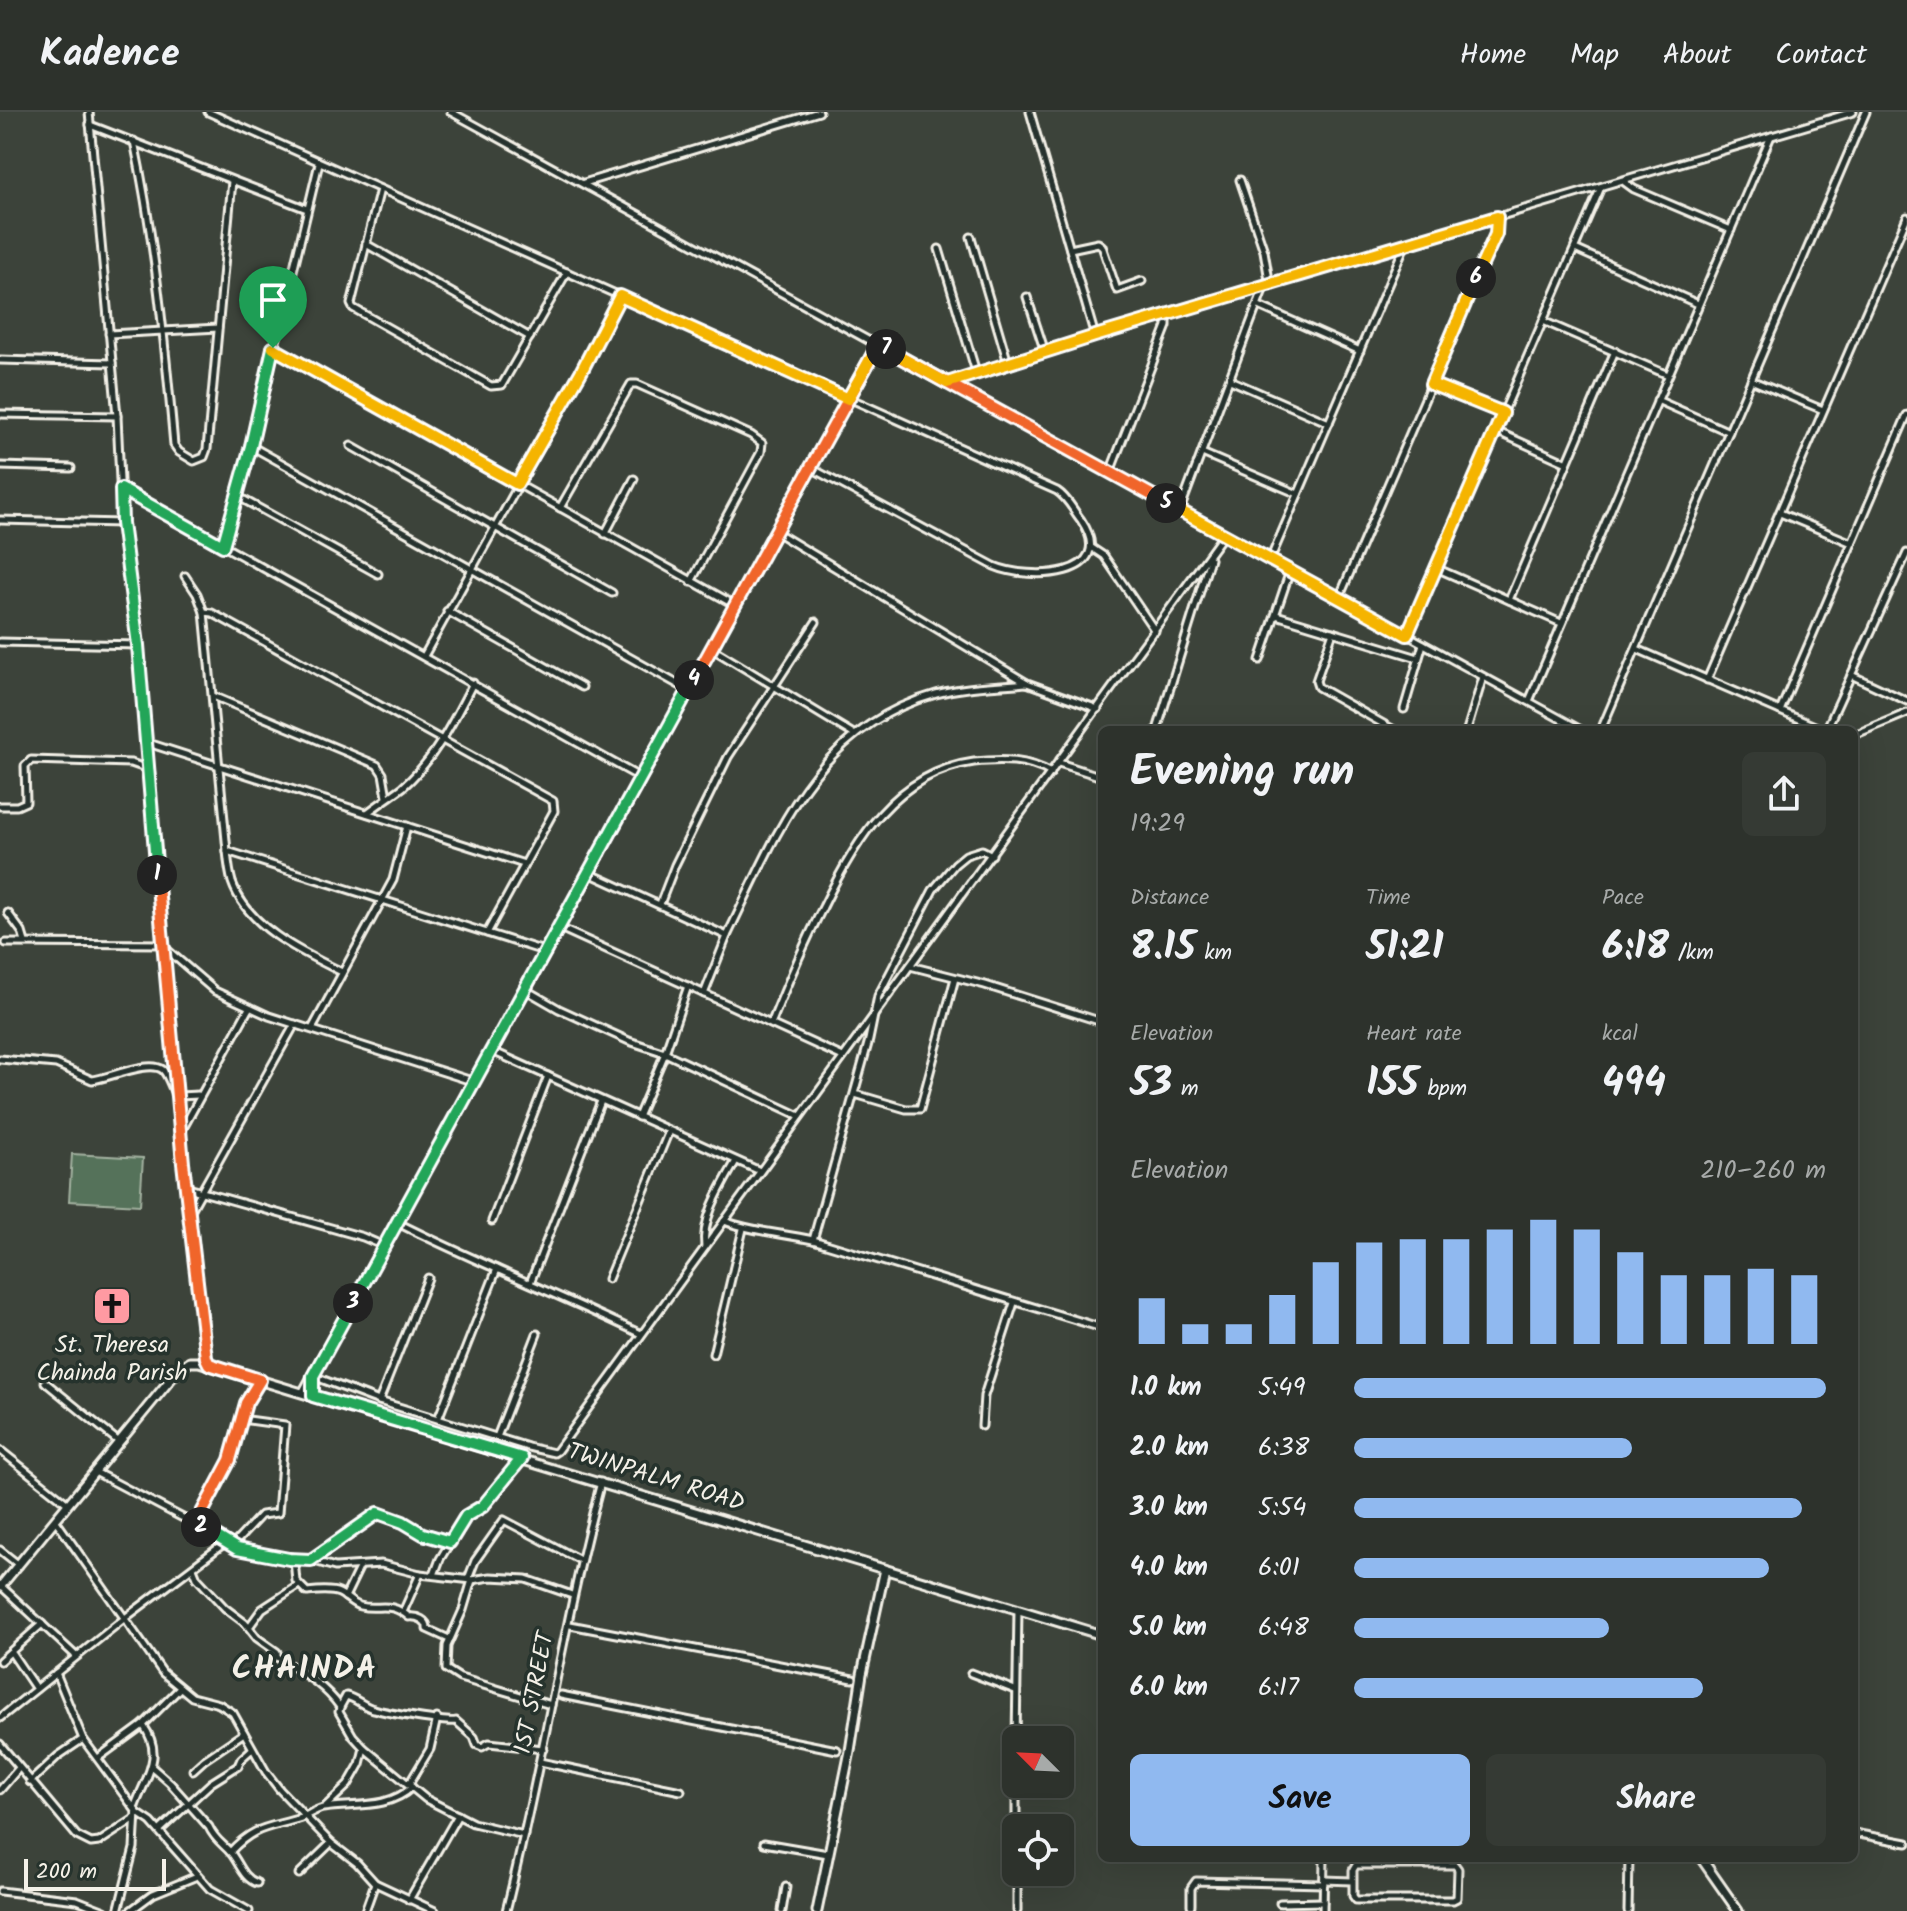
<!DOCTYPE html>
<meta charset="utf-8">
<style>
:root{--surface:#2d322c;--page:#353a34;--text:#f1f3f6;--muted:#a7aaa9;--line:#484d48;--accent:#90b9f0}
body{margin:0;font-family:Kalam,sans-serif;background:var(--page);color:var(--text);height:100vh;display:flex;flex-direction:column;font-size:30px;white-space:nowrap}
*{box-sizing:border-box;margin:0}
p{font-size:26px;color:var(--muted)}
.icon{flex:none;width:44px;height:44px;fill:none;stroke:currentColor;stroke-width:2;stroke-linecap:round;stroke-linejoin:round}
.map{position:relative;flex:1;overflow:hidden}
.panel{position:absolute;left:1098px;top:614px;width:760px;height:1136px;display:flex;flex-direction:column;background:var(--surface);border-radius:12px;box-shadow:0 8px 32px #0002,0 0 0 2px var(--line)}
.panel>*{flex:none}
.needle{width:52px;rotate:294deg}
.fabs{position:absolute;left:1002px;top:1614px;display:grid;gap:16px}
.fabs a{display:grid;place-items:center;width:72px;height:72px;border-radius:12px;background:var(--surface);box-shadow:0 8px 32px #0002,0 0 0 2px var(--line);font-size:40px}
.scale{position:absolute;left:24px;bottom:20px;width:142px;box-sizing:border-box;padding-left:8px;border:4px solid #f4f1e8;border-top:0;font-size:22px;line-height:28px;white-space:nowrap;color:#f4f1e8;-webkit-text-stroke:6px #26332d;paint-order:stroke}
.pin{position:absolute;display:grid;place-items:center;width:68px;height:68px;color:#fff;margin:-82px -34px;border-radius:50% 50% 50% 0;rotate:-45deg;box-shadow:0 0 8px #0007}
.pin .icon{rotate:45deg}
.km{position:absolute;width:40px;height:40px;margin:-20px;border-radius:50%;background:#222;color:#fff;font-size:22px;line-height:40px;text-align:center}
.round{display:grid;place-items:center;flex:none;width:84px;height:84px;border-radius:12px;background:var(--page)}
.overview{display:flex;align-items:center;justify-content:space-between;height:136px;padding:0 32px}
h1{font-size:44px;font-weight:700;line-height:60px}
.figures{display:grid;grid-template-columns:repeat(3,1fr);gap:12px;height:136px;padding:8px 32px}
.figures div{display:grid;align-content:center}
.figures b{font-size:40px;font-weight:700}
.figures small{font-size:22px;font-weight:400}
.figures p{font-size:22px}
.chart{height:224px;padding:16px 32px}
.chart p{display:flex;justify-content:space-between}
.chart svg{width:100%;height:144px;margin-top:8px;stroke:var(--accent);stroke-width:6}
.action{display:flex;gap:16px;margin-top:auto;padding:16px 32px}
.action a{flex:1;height:92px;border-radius:12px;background:var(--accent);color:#111;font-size:32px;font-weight:700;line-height:92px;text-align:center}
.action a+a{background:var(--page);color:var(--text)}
ul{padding:0 32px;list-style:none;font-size:26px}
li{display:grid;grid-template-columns:128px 96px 1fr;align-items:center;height:60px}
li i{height:20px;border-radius:10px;background:var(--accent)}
header{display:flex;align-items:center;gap:48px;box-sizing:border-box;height:112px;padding:0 40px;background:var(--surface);border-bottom:2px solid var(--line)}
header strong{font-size:38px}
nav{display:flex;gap:44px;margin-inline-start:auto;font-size:28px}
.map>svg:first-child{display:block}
</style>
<header>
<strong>Kadence</strong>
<nav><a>Home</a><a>Map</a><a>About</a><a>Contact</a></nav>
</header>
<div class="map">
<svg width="1907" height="1799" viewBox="0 0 1907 1799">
<rect width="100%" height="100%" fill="#3c433a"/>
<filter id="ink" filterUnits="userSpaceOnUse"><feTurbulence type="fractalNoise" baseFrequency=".0125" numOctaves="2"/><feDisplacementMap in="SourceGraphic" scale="16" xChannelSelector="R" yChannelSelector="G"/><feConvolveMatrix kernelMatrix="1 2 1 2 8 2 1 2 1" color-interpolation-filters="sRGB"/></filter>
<g filter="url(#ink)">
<!-- green -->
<polygon fill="#55725a" stroke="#a4b2a1" stroke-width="2" points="72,1042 143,1046 140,1093 69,1089"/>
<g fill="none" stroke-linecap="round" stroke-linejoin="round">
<defs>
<g id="street">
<polyline points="89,0 117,304 122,411 138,533 183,1051 204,1228 209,1252"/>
<path d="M208,0l849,379c11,7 16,19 24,29 39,58 -52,61 -87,46l-183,-98"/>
<polyline points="451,0 1581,618"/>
<polyline points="1030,0 1095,224"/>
<polyline points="90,13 307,97"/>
<path d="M134,29c21,101 31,203 40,304l5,7 15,9 10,-4 3,-8 25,-268"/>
<polyline points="1240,68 1264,139 1270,174"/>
<polyline points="1623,69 1634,77 1731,118"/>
<polyline points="584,71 819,0"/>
<polyline points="380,77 351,192 353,196 491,274 502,273 567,160"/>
<polyline points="971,125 1008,251"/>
<polyline points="366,132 530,225"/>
<polyline points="939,137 976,260"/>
<polyline points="1070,137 1098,131 1102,134 1117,178 1142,169"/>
<polyline points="1575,137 1698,192"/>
<polyline points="1027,185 1045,240"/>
<polyline points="1259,194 1360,239"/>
<polyline points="1543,209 1668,263"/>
<polyline points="109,222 218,216"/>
<polyline points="273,236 735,493"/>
<polyline points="0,248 112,251"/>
<polyline points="1230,268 1329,311"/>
<polyline points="1751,268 1823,298"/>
<polyline points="947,271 1095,224 1853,0"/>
<polyline points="1431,272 1503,301"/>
<polyline points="1657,288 1729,320"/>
<polyline points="0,302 117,304"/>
<polyline points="1496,319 1567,351"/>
<polyline points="251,334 688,578"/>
<polyline points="351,334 612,481"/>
<polyline points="1202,341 1298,382"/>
<polyline points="0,354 71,356"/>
<polyline points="1110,360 1167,214 1167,202"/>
<polyline points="121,377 641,666"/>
<polyline points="237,384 378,462"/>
<polyline points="560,396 631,272 637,272 751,323 762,331 761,340 691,470"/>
<polyline points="1180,398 1264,175"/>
<polyline points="1780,401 1852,431"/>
<polyline points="0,408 122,411"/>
<polyline points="776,420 1027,571 1098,597"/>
<polyline points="605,422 634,367"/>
<polyline points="223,434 251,334 319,51"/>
<polyline points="1092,436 1104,444 1155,519"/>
<polyline points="1270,448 1405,133"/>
<polyline points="1436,456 1561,511"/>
<polyline points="185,464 197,482 204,500 227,739 547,840"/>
<polyline points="1339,486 1496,122 1497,105"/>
<polyline points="1509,488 1615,239"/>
<polyline points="447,499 582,575"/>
<polyline points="204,500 212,501 553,689 554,699 487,821"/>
<polyline points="1276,503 1418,546"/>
<polyline points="1333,520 1316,569 1318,575 1394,618"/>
<polyline points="1407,523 1601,75"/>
<polyline points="0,530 138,533"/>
<polyline points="711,536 855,623"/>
<polyline points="1637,537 1824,618"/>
<polyline points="424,544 581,260 620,184"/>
<polyline points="1260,548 1290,459"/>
<polyline points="1851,563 1907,589"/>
<polyline points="1707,568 1907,105"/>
<polyline points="213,584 377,653 383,662 387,685"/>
<polyline points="1529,589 1771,24"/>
<polyline points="1404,597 1423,532"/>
<polyline points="1780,599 1907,303"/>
<polyline points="1157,618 1210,447"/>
<polyline points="1467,618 1483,565"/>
<polyline points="1601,618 1866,0"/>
<polyline points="1826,618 1907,441"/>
<polyline points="1854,623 1907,601"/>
<polyline points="145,630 524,752"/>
<polyline points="1059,651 1102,665"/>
<polyline points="0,694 17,694 26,690 25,654 31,648 131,651 148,657"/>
<path d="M367,701c12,-9 24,-17 36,-26 32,-28 51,-67 70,-104"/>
<path d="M227,739c1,10 2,21 5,31 15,45 71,71 110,90"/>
<path d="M589,761l138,63c50,-102 87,-208 209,-242 29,-8 61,-8 91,-11"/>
<polyline points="660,792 675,753 728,645 816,510"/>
<polyline points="8,801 22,820 25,830"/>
<polyline points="560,816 843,945"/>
<polyline points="6,831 164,832"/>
<polyline points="165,836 215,879 269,904 475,970"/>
<polyline points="910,854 985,873 1102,910"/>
<polyline points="526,878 559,897 629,929 665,941 800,1004"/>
<polyline points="704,882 727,824"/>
<path d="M771,912c16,-40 32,-78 52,-117 32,-66 72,-134 151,-145 28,-3 53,-3 77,11"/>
<polyline points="312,917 393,768 407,714"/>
<polyline points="492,939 760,1059"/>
<path d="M0,947l56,5 36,16c15,-1 58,-21 71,-10 6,6 10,22 15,29"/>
<polyline points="855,982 906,997 920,997 955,866"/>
<polyline points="179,984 198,983"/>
<polyline points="638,1005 665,941 688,874"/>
<polyline points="182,1018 249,896"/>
<polyline points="188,1076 363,1125 384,1134"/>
<polyline points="191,1098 295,912"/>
<polyline points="492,1109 548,964"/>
<path d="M724,1109c29,11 58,12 89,19l289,88"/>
<path d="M398,1111c79,40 163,72 243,111"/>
<polyline points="813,1128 869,928 878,884 933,778 955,752 966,743 982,738 992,743"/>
<path d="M705,1135c-4,-29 17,-61 31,-86"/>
<polyline points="608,1167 669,1019"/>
<polyline points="530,1171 601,989"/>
<polyline points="713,1242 743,1117"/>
<polyline points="313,1264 379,1289 528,1335 554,1341 557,1339 1224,422"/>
<polyline points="45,1270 119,1330"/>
<polyline points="302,1281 523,883 878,233"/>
<polyline points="313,1284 313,1265"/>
<polyline points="379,1289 428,1166"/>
<polyline points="438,1307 497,1157"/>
<polyline points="982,1314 984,1284 1014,1191"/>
<polyline points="497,1325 537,1222"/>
<polyline points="0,1338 68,1392"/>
<polyline points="95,1360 246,1439 289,1447 311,1448 335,1455 381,1452 420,1462 472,1468 490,1465 526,1467 572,1483"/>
<polyline points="56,1409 163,1561 192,1585 219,1592 233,1601 266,1660 280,1678 331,1731 357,1751 375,1771 435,1799"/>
<polyline points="196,1412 230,1348 246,1291 260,1269"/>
<polyline points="232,1434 261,1403 278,1401 285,1313 241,1307"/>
<polyline points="0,1438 19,1453"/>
<path d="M294,1448l2,21 11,11c9,-1 23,-3 32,1 7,3 13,11 21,13 19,5 29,-6 49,11 8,-1 19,3 18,12l22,10"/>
<polyline points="312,1448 378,1401 403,1410 423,1422 450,1430"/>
<path d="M193,1456l4,10 28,30 20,15 12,15 20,14v5c24,15 47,27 63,50l-1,5 14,24 11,12 62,51 47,24 51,12"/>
<polyline points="434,1463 440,1447 466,1404 483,1394 522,1346"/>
<polyline points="468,1467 475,1449 504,1408 580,1448"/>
<polyline points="472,1468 463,1498 447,1534 446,1557 460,1566 551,1593"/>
<polyline points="1,1474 76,1544"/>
<polyline points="345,1485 360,1454"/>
<polyline points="403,1500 420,1462"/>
<polyline points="570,1513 853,1567"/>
<polyline points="249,1515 262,1497 299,1473"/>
<polyline points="11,1540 36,1577"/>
<polyline points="0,1549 42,1512"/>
<polyline points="56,1561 83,1627 136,1699 134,1736 118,1799"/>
<polyline points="971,1561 1015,1578"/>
<polyline points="561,1583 837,1638"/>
<path d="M340,1595l6,-11c10,2 18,11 28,13 12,4 74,14 82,12l18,16 3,8 5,2 7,-4 54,6"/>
<polyline points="0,1606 125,1506 226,1430"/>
<polyline points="1016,1628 1018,1498"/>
<polyline points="0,1632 77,1724 91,1731 99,1730 134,1707"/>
<polyline points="1016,1639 1016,1716"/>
<polyline points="98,1646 143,1613 180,1576"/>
<polyline points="540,1650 681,1679"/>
<path d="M152,1655l18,16 39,44c5,12 14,17 22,26 9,11 12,25 26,30"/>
<polyline points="193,1658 204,1648 244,1621"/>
<polyline points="30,1670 58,1644 83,1627"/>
<polyline points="409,1672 430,1637 437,1606"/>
<polyline points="0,1678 19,1656"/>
<path d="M135,1694c11,-30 30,-50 8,-81"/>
<polyline points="325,1695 348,1673 360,1652 364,1636"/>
<polyline points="136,1700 151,1710 210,1777 249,1799"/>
<polyline points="159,1719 211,1671 238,1654 241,1647 252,1637"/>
<polyline points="1854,1721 1907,1731"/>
<polyline points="764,1731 828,1742"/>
<path d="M230,1740c25,-27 39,-24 71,-34 6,-2 13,-8 22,-10 30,-5 65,2 89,-21"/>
<polygon points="1356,1753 1455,1753 1458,1757 1457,1786 1453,1788 1356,1788 1353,1784 1353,1758"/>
<polyline points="1017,1760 1017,1799"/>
<polyline points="299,1762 331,1731"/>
<polyline points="1324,1768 1352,1769"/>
<polyline points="0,1779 77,1788 105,1799"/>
<polyline points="409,1788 458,1703"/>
<polyline points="1280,1791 1323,1790"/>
<polyline points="1191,1793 1191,1776 1196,1769 1324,1772"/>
<polyline points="130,1799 153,1782 197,1764"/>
<polyline points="365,1799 375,1771"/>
<path d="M506,1799c36,-142 57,-287 95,-429"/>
<polyline points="782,1799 786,1775"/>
<polyline points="1323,1799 1324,1746"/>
<polyline points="1628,1799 1629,1746"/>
</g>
<g id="secondary">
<polyline points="0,1475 179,1257 190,1250 199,1250 1102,1523"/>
<polyline points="1701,1746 1738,1799"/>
<polyline points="817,1799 850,1639 862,1562 885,1457"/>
</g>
</defs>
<!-- street casing -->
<use href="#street" stroke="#f4f1e8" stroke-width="11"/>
<!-- secondary casing -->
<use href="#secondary" stroke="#f4f1e8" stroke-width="13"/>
<!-- street -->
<use href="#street" stroke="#26332d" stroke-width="5"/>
<!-- secondary -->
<use href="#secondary" stroke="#26332d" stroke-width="7"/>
</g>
</g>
<g fill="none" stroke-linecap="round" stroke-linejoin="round" filter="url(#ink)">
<defs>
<polyline id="split-1" points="157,763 138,533 122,411 121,377 223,434 251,334 273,236"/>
<polyline id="split-2" points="157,763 183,1051 206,1246 209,1252 260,1268 246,1291 230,1348 196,1412 201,1415"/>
<polyline id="split-3" points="201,1415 237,1437 289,1447 311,1448 378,1401 403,1410 423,1422 450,1430 466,1404 483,1394 522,1346 313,1284 313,1264 353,1191"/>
<polyline id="split-4" points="353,1191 694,568"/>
<polyline id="split-5" points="694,568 878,233 1166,391"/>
<polyline id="split-6" points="1166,391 1407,523 1503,301 1431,272 1476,166"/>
<polyline id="split-7" points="886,237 947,271 1095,224 1497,105 1496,122 1476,166"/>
<polyline id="split-8" points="273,236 517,372 581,260 620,184 848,287 878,233 886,237"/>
</defs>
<!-- split-1 casing -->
<use href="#split-1" stroke="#fff" stroke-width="16"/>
<!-- split-2 casing -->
<use href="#split-2" stroke="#fff" stroke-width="16"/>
<!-- split-3 casing -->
<use href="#split-3" stroke="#fff" stroke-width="16"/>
<!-- split-4 casing -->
<use href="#split-4" stroke="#fff" stroke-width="16"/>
<!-- split-5 casing -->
<use href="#split-5" stroke="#fff" stroke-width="16"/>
<!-- split-6 casing -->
<use href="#split-6" stroke="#fff" stroke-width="16"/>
<!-- split-7 casing -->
<use href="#split-7" stroke="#fff" stroke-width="16"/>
<!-- split-8 casing -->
<use href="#split-8" stroke="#fff" stroke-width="16"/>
<!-- split-1 -->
<use href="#split-1" stroke="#22a559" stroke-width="10"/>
<!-- split-2 -->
<use href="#split-2" stroke="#f0652b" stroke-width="10"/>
<!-- split-3 -->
<use href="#split-3" stroke="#22a559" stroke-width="10"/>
<!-- split-4 -->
<use href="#split-4" stroke="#22a559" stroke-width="10"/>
<!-- split-5 -->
<use href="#split-5" stroke="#f0652b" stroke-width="10"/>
<!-- split-6 -->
<use href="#split-6" stroke="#f5b400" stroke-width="10"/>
<!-- split-7 -->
<use href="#split-7" stroke="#f5b400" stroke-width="10"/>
<!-- split-8 -->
<use href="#split-8" stroke="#f5b400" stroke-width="10"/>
</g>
<!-- icons -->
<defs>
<symbol id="church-square" viewBox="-11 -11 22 22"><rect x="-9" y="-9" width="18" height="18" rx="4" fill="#ff9aa2" stroke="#26332d"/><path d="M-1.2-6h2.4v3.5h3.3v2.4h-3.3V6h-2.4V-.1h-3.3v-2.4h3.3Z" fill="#111"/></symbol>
</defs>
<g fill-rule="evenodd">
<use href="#church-square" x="90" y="1172" width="44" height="44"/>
</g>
<g text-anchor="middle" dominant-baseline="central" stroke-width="7" stroke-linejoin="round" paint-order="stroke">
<!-- poi labels -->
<g font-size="24" fill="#f4f1e8" stroke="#26332d">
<text x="112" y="1233">St. Theresa<tspan x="112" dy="28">Chainda Parish</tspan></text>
</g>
<!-- street labels -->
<g font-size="24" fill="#f4f1e8" stroke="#26332d">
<text transform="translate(656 1366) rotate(17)">TWINPALM ROAD</text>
<text transform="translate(535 1581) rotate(-79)">1ST STREET</text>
</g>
<!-- district labels -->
<g font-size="32" font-weight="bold" letter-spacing="2" fill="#f4f1e8" stroke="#26332d">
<text x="305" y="1557">CHAINDA</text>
</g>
</g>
</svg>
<div class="fabs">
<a><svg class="needle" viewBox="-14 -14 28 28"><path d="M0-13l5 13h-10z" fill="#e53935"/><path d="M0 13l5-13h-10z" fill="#a7aaa9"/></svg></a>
<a><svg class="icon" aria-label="locate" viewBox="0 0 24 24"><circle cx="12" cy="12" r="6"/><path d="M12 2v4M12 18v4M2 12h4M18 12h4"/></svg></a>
</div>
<div class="scale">200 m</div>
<div class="pin" style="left:273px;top:236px;background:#1e9e55"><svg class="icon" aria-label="arrive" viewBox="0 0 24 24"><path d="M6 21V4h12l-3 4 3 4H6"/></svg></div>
<b class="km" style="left:157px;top:763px">1</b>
<b class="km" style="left:201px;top:1415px">2</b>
<b class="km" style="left:353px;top:1191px">3</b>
<b class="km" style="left:694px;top:568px">4</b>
<b class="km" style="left:1166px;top:391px">5</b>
<b class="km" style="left:1476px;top:166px">6</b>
<b class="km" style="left:886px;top:237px">7</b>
<section class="panel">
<div class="overview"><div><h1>Evening run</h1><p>19:29</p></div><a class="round"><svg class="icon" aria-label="share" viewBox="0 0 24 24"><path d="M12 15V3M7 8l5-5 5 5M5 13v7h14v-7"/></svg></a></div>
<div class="figures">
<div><p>Distance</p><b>8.15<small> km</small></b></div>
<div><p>Time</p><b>51:21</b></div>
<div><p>Pace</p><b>6:18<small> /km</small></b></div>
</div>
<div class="figures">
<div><p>Elevation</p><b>53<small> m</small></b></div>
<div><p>Heart rate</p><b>155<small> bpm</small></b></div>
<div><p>kcal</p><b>494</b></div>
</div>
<div class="chart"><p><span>Elevation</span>210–260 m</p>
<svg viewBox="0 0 160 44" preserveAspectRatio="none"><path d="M5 44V30M15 44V38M25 44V38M35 44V29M45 44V19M55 44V13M65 44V12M75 44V12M85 44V9M95 44V6M105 44V9M115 44V16M125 44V23M135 44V23M145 44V21M155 44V23"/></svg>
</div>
<ul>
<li><b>1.0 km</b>5:49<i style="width:100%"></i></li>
<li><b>2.0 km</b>6:38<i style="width:59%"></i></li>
<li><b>3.0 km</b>5:54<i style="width:95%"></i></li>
<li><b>4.0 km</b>6:01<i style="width:88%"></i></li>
<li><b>5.0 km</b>6:48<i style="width:54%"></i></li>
<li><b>6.0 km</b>6:17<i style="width:74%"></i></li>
</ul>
<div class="action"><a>Save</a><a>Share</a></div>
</section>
</div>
